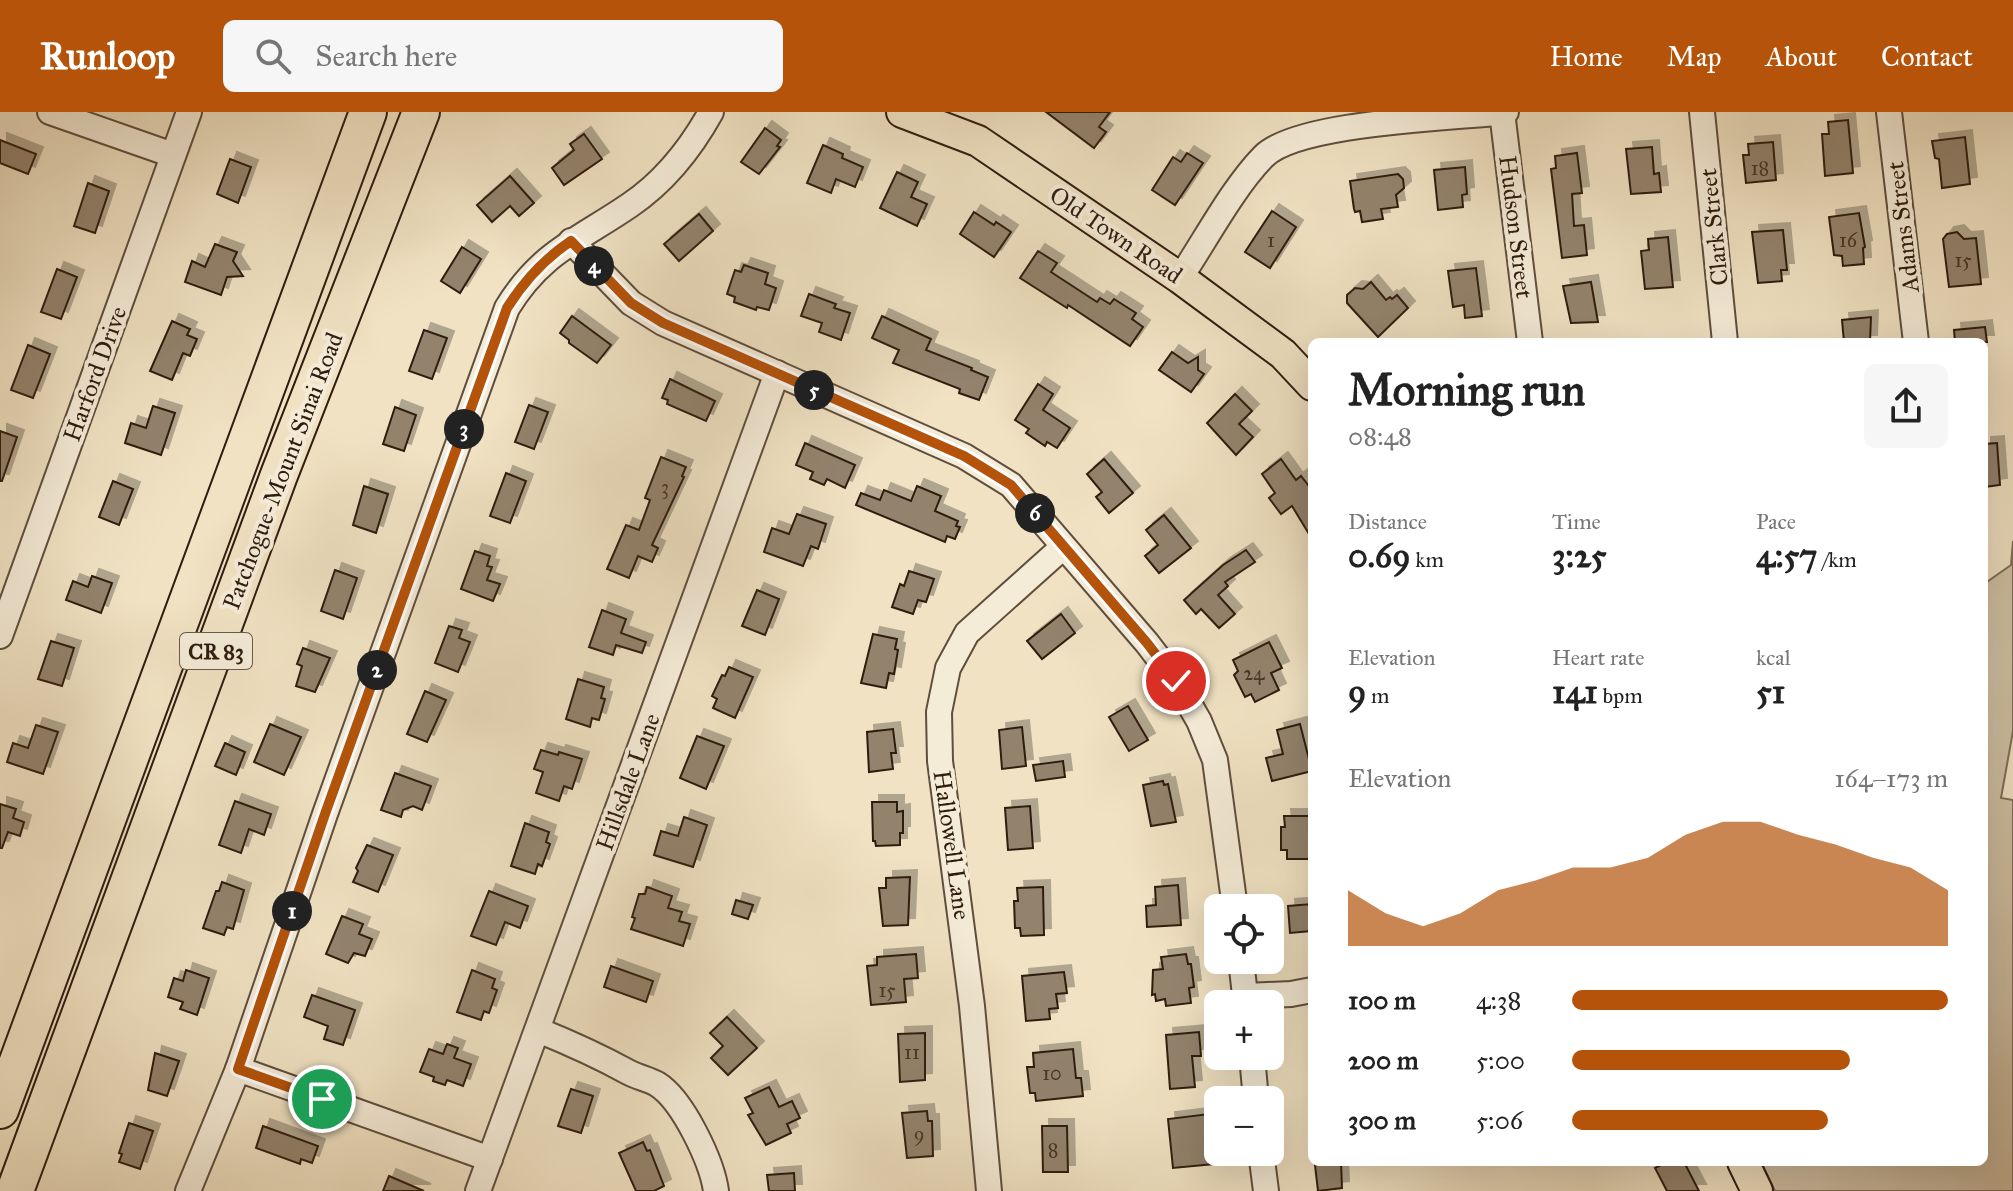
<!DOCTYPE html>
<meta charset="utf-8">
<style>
:root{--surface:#fff;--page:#f6f6f6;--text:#222;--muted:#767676;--accent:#b45309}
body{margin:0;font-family:"IM FELL Great Primer",serif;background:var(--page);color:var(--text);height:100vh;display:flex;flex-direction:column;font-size:30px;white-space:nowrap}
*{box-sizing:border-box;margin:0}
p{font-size:26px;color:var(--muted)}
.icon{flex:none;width:44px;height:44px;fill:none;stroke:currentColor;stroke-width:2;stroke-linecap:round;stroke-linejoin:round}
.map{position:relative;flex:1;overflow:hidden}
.side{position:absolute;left:1308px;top:226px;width:680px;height:828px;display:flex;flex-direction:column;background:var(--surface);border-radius:12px;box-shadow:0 8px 32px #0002}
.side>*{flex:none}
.tools{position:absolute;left:1204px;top:782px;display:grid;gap:16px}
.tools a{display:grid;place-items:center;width:80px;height:80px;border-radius:12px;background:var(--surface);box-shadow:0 8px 32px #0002;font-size:40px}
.pin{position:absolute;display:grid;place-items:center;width:68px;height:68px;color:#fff;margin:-34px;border:4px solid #fff;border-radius:50%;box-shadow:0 2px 8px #0007}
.km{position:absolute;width:40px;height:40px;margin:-20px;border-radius:50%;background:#222;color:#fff;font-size:22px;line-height:40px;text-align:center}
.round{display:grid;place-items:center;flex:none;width:84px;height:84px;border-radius:12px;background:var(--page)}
.overview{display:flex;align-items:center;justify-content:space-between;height:136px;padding:0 40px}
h1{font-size:44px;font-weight:800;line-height:60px}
.figures{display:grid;grid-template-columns:repeat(3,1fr);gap:12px;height:136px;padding:8px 40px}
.figures div{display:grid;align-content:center}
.figures b{font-size:34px;font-weight:800}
.figures small{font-size:22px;font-weight:400}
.figures p{font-size:22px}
.chart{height:224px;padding:16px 40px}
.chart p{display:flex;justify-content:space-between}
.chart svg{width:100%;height:144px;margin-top:8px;fill:var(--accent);opacity:.7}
ul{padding:0 40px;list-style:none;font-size:26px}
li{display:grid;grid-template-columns:128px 96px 1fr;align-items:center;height:60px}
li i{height:20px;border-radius:10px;background:var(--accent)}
header{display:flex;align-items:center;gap:48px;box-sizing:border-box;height:112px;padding:0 40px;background:var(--accent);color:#fff}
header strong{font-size:38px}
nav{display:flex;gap:44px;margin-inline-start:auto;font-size:28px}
.search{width:560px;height:72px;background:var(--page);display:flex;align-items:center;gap:20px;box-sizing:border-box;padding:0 28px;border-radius:12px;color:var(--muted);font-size:30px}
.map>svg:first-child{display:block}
</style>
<header>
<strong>Runloop</strong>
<div class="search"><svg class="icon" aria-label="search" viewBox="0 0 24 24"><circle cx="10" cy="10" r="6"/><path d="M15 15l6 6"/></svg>Search here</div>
<nav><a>Home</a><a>Map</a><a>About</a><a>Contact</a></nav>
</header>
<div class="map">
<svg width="2013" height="1079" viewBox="0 0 2013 1079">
<defs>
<filter id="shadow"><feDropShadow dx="7" dy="-7" stdDeviation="0" flood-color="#0004"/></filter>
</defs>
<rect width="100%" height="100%" fill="#f0e2c3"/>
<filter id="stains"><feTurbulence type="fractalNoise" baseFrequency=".0025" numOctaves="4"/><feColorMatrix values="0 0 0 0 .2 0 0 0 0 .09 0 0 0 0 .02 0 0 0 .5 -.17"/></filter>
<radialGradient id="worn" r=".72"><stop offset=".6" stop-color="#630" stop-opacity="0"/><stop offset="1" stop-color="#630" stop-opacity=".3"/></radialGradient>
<!-- green -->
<polygon fill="#cfc0a5" stroke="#7f6e5a" stroke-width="2" points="2013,429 2013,619 2001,686 2013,688 2013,1079 1775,1079 1761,1050 1984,1050 1984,472 2011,453"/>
<!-- building -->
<g fill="#93836d" stroke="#2f1c10" stroke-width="2" filter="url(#shadow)">
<polygon points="1046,0 1110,0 1099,15 1106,20 1094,36"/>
<polygon points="1848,8 1853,61 1825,64 1822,22 1829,22 1828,10"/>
<polygon points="765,16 781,28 777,34 780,35 759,62 741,50"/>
<polygon points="584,22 602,47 564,73 552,56 574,38 570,32"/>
<polygon points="1965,25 1970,72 1942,76 1939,47 1935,46 1932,29"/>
<polygon points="0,28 36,42 28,62 0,51"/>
<polygon points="1773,30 1776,68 1746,71 1743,43 1749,43 1748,32"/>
<polygon points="823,33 843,42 842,46 863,55 855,75 836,67 831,81 807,71"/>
<polygon points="1652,35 1654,62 1659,61 1661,80 1631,82 1626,37"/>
<polygon points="1187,41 1203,51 1175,93 1152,78 1173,45 1181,50"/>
<polygon points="1577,41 1582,81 1572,82 1574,114 1584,113 1587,143 1562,146 1551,57 1556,56 1555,44"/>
<polygon points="230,47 251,55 238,91 217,82"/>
<polygon points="1465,55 1467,82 1462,83 1463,95 1438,98 1434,58"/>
<polygon points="897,60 918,70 911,85 927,92 917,114 880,96"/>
<polygon points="1398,62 1403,67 1404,76 1396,83 1398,95 1381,97 1383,107 1362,110 1360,99 1355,100 1354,97 1350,69"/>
<polygon points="510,64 534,91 519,104 510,94 492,110 477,93"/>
<polygon points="88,71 109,79 95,121 74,114"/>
<polygon points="1272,99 1296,115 1270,156 1245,140"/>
<polygon points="974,100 994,113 996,110 1011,120 994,145 960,122"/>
<polygon points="1859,101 1865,135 1863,136 1864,152 1843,154 1842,144 1834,143 1829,105"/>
<polygon points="699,102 713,119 679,149 664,132"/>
<polygon points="1783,118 1787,158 1781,158 1782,169 1758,171 1752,120"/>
<polygon points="1957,120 1964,127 1976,126 1981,172 1949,175 1943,127 1947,122"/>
<polygon points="1668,125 1673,175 1645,177 1641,139 1649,138 1648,127"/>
<polygon points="215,132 237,140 233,149 243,164 227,165 221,183 185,170 192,149 205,155"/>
<polygon points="462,135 481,147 460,181 441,169"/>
<polygon points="1038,139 1057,151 1051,160 1097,190 1100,186 1110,192 1114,187 1136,201 1132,207 1143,215 1130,234 1068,193 1067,196 1020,166"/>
<polygon points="744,153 768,161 765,172 776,176 769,198 757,195 756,198 734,190 735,185 727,182 735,158 741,160"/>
<polygon points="1476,156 1482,204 1465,206 1464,193 1453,195 1448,159"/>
<polygon points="57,157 77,165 61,207 41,200"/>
<polygon points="1371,170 1386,188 1390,185 1392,187 1397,183 1408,196 1378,225 1347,191 1347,183 1355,176 1363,177"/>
<polygon points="1591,170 1598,210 1571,211 1563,174"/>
<polygon points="809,182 836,192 834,196 850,201 841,228 819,220 822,211 801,204"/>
<polygon points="572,204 611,233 597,251 569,231 569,228 560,221"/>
<polygon points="882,204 931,227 926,238 972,256 971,258 988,265 979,288 959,281 960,277 893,251 899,238 872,226"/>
<polygon points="1871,205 1870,230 1844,230 1842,208"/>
<polygon points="172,209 190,217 187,223 197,227 190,244 183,241 172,268 150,259"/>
<polygon points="1985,215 1987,230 1955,230 1954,218"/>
<polygon points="424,218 447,226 432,267 409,259"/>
<polygon points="28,233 50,242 33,286 11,278"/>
<polygon points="1172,240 1188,251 1198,245 1198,258 1204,262 1191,280 1159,258"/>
<polygon points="670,267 715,289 706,309 667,292 668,288 662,286"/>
<polygon points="1038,272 1053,282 1043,298 1070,316 1057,336 1047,330 1045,334 1026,321 1029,317 1015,308"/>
<polygon points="1235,282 1252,299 1239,312 1253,325 1236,343 1207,311"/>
<polygon points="529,293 548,300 534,337 515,330"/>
<polygon points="153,294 175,301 161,343 125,331 131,311 146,316"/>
<polygon points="395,295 416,303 404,339 383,332"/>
<polygon points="0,319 17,325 2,369 0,369"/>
<polygon points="805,331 855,353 845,376 827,367 824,373 810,367 813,360 796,353"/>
<polygon points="1997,331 2000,373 1984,375 1984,332"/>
<polygon points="661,345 686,355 682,364 684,365 652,433 658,436 652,450 638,444 629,466 607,457 626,413 639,418 650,388 645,386"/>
<polygon points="1104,347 1133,381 1109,401 1096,385 1102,380 1087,362"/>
<polygon points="1281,347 1296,368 1301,364 1312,378 1312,427 1292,394 1281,402 1269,386 1275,381 1262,362"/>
<polygon points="506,361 526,369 510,411 490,404"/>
<polygon points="113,369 133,377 119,413 99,405"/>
<polygon points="364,374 388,382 376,421 353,413"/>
<polygon points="917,374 941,384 935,399 958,409 956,414 960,415 955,427 947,424 945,430 856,393 861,381 880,388 884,378 911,389"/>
<polygon points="797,402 826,412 818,437 811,434 803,454 764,440 772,416 789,422"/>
<polygon points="1164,403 1191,436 1159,461 1145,444 1158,433 1146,418"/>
<polygon points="1246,438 1255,450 1225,470 1228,474 1218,483 1235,502 1219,516 1201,497 1196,502 1184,488 1223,453"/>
<polygon points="475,439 490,444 487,454 492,455 487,468 500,472 493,489 461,477"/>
<polygon points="335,458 357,466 343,507 321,499"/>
<polygon points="909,459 934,467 926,490 918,488 913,502 892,495 900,472 904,474"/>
<polygon points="92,464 112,471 101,501 66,488 73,469 88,475"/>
<polygon points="757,478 779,487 765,523 742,514"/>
<polygon points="602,498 626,507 621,521 646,530 642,541 616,533 613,543 589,535"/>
<polygon points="1061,502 1075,521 1042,547 1027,529"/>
<polygon points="449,514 462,518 459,526 470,530 458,560 435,551"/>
<polygon points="873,522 897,527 895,537 898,538 894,562 889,561 886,576 861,571"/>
<polygon points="51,529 74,536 62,574 38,567"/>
<polygon points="1269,530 1282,556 1271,561 1279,578 1255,590 1251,582 1245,585 1234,563 1238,559 1233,548"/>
<polygon points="303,536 330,546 315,580 296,574 302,554 297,552"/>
<polygon points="729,555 753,565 735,606 713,596 717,587 712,584 722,563 725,564"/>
<polygon points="578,567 604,575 601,586 605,587 599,608 592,606 590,615 566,607"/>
<polygon points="425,579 446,588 427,630 407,622"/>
<polygon points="1128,594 1148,628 1129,639 1109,605"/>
<polygon points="270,612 301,625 284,663 254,650"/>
<polygon points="1300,612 1312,659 1272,669 1266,646 1283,642 1277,618"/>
<polygon points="36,613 58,620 43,662 7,650 13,631 28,636"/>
<polygon points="1022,615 1026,654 1002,657 999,618"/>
<polygon points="893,617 896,641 891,641 893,657 869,660 867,620"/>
<polygon points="697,624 724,634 706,677 680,666"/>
<polygon points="225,631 245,640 236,663 215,654"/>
<polygon points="541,638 558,643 559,640 582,647 572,677 564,674 559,689 536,681 543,660 534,657"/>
<polygon points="1063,649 1065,665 1036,669 1033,653"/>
<polygon points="395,661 431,674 422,698 413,694 403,698 401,705 381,698"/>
<polygon points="1163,669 1164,673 1168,672 1176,710 1151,714 1143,673"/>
<polygon points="235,689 271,702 264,723 249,717 241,741 219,733"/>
<polygon points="872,690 897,690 897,700 903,699 903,721 900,721 900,733 876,734 875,729 873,729"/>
<polygon points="0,692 16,697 13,706 24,710 20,724 8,720 2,736 0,736"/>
<polygon points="1030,694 1033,736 1008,738 1005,696"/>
<polygon points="1284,704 1309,704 1310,717 1312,717 1311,747 1287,747 1287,738 1281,738 1281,715 1285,715"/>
<polygon points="684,705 707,713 693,755 654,743 661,719 678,724"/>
<polygon points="525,711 549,720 546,730 550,732 542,754 538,752 535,762 511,754"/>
<polygon points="367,733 393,743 378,780 353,770 358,759 356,756"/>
<polygon points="910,765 908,813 883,814 879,776 886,776 886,766"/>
<polygon points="222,770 244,778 233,817 227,815 224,823 203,816 216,779 219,779"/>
<polygon points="1178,773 1181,813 1147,815 1146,794 1156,793 1155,775"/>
<polygon points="647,775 672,784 668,796 682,800 679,809 690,812 683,834 631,817 635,806 632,805 639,782 645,782"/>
<polygon points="1043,775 1044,823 1021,824 1020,816 1015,816 1014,789 1018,789 1017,776"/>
<polygon points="489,779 528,794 520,816 505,810 496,833 471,824"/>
<polygon points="736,788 753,793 748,807 732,802"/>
<polygon points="1312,792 1311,819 1290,821 1288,794"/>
<polygon points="342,804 363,812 359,822 372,827 365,844 354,841 348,851 326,842"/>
<polygon points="916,842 918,866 904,867 906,890 871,893 867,854 877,853 877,845"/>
<polygon points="1186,842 1188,852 1191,852 1194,875 1189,876 1191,891 1166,894 1165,887 1156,889 1155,882 1152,883 1153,858 1163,857 1161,845"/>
<polygon points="611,854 653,869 646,890 604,875"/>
<polygon points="186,858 209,866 197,903 180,897 183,890 168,885 174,866 183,869"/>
<polygon points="472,858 495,867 492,876 497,878 489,901 484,899 481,908 457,900"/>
<polygon points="1064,860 1067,881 1056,882 1058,896 1049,897 1050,907 1026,909 1022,864"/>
<polygon points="312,883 355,898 343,933 324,927 328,914 304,905"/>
<polygon points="727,905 757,936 728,963 711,946 723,934 710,921"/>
<polygon points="1199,920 1201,944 1192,944 1195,975 1170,977 1166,923"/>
<polygon points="925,921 925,968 900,970 898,922"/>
<polygon points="447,932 458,936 454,946 471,952 463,974 447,968 445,973 433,969 434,965 420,960 429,937 443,942"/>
<polygon points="1073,937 1076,966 1081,966 1083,984 1036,989 1035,981 1030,981 1027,955 1034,955 1033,941"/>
<polygon points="155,941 179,949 167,984 148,978"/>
<polygon points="769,975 779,995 792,989 800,1006 787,1012 791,1021 766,1033 748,1003 753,1001 745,986"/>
<polygon points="571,977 593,984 581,1021 558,1014"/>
<polygon points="927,999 928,1009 932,1009 933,1044 907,1046 902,1001"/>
<polygon points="1209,1002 1214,1052 1173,1056 1168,1007"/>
<polygon points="129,1011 153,1019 140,1057 119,1050 122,1042 119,1041"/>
<polygon points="263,1014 318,1034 312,1051 301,1047 300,1052 256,1036"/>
<polygon points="1042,1014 1067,1014 1068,1060 1043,1060"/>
<polygon points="643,1030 647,1039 650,1038 664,1074 654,1079 636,1079 619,1041"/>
<polygon points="1319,1050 1341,1050 1342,1076 1318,1079 1315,1053"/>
<polygon points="1667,1050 1684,1050 1699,1079 1667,1079 1655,1056"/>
<polygon points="794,1061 795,1079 769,1079 767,1063"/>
<polygon points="389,1064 424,1079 383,1079"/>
</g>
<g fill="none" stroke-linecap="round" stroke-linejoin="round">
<defs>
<g id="minor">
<polyline points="50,0 173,43"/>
<polyline points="1502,0 1530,230"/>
<polyline points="1702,0 1725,230"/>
<polyline points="1889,0 1916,230"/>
<polyline points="571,129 631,191 663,211 964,344 1011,373 1147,531 1176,569 1199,609 1215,648 1235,796"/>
<path d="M1180,166c25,-37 52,-89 83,-121 33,-35 190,-39 243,-45"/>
<polyline points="0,524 189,0"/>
<polyline points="1241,848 1246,892"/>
<polyline points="1246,884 1291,882 1312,878"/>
<path d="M538,918c32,13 61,26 90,42 9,5 20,7 29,12 26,16 55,78 59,107"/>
<polyline points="1252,944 1256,988"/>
<polyline points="238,957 490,1047"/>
<polyline points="1261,1040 1266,1079"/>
<path d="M188,1079l50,-122 87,-255 182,-506c34,-56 72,-68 123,-103 34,-23 61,-57 81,-93"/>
<polyline points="478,1079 777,261"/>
<polyline points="989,1079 972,894 940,649 939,600 948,556 967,521 1063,435"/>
</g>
<g id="major">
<polyline points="902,0 978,29 1180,166 1283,242 1312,273"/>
<polyline points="1743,1050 1757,1079"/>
</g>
<g id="highway">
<polyline points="0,998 368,0"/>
<polyline points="15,1079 279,363 421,0"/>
</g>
</defs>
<!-- minor casing -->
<use href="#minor" stroke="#5f4e3d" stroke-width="28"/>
<!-- major casing -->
<use href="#major" stroke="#2f1c10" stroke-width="34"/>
<!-- highway casing -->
<use href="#highway" stroke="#2f1c10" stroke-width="40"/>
<!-- minor -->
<use href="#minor" stroke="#f5ecd8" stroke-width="24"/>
<!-- major -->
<use href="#major" stroke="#f0e2c3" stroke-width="30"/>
<!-- highway -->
<use href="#highway" stroke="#f0e2c3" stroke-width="36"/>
</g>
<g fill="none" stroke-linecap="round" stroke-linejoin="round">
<defs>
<path id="route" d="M322,987l-84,-30 87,-255 182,-506c17,-27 37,-49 64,-67l60,62 32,20 301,133 47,29 136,158 29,38"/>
</defs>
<!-- route casing -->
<use href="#route" stroke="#fff" stroke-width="16"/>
<!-- route -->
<use href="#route" stroke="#b45309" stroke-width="10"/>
</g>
<g text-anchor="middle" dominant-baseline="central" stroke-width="8" stroke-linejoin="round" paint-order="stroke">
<!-- number labels -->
<g font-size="20" fill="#483627">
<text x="1760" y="56">18</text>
<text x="1271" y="128">1</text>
<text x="1848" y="128">16</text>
<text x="1963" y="148">15</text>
<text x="665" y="375">3</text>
<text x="1254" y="561">24</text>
<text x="887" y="878">15</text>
<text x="912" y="940">11</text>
<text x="1052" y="961">10</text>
<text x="919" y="1022">9</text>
<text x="1053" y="1038">8</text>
</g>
<!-- shield labels -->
<rect fill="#f5ecd8" stroke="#6a5a4c" stroke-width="2" x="180" y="521" width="72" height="36" rx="6"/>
<g font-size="22" font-weight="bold" fill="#2f1c10">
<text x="216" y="539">CR 83</text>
</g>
<!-- street labels -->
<g font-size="24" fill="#2f1c10" stroke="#f5ecd8">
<text transform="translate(1516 115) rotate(83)">Hudson Street</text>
<text transform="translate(1714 115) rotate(-96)">Clark Street</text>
<text transform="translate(1903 115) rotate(-97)">Adams Street</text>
<text transform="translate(1116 123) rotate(34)">Old Town Road</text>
<text transform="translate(95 262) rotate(-70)">Harford Drive</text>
<text transform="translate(283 359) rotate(-69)">Patchogue-Mount Sinai Road</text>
<text transform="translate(628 670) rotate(-70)">Hillsdale Lane</text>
<text transform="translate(952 733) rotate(82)">Hallowell Lane</text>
</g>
</g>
<rect width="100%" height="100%" filter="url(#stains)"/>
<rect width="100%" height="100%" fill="url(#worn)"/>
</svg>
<div class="tools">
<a><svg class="icon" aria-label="locate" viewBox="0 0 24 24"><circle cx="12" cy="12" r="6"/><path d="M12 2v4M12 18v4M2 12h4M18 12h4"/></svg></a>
<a>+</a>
<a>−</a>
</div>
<div class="pin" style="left:322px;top:987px;background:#1e9e55"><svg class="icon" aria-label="arrive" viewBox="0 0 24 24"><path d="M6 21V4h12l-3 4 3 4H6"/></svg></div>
<div class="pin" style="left:1176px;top:569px;background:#d93025"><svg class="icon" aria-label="check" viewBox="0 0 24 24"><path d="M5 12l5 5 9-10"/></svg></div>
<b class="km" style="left:292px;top:799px">1</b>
<b class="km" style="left:377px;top:558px">2</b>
<b class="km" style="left:464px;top:317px">3</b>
<b class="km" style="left:594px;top:154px">4</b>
<b class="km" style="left:814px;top:278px">5</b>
<b class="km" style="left:1035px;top:401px">6</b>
<section class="side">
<div class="overview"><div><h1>Morning run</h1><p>08:48</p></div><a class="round"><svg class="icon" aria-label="share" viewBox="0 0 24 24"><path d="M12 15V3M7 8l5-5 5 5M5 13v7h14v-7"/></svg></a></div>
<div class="figures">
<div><p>Distance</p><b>0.69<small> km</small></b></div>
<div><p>Time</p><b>3:25</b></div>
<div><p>Pace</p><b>4:57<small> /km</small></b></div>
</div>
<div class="figures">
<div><p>Elevation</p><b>9<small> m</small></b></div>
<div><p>Heart rate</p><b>141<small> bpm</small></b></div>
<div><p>kcal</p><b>51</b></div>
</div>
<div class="chart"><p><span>Elevation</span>164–173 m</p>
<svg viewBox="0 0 160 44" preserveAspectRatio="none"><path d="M0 44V27L10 34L20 38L30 34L40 27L50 24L60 20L70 20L80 17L90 10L100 6L110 6L120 10L130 13L140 17L150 20L160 27V44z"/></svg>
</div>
<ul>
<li><b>100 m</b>4:38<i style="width:100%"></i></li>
<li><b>200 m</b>5:00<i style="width:74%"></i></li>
<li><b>300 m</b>5:06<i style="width:68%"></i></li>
</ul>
</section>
</div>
